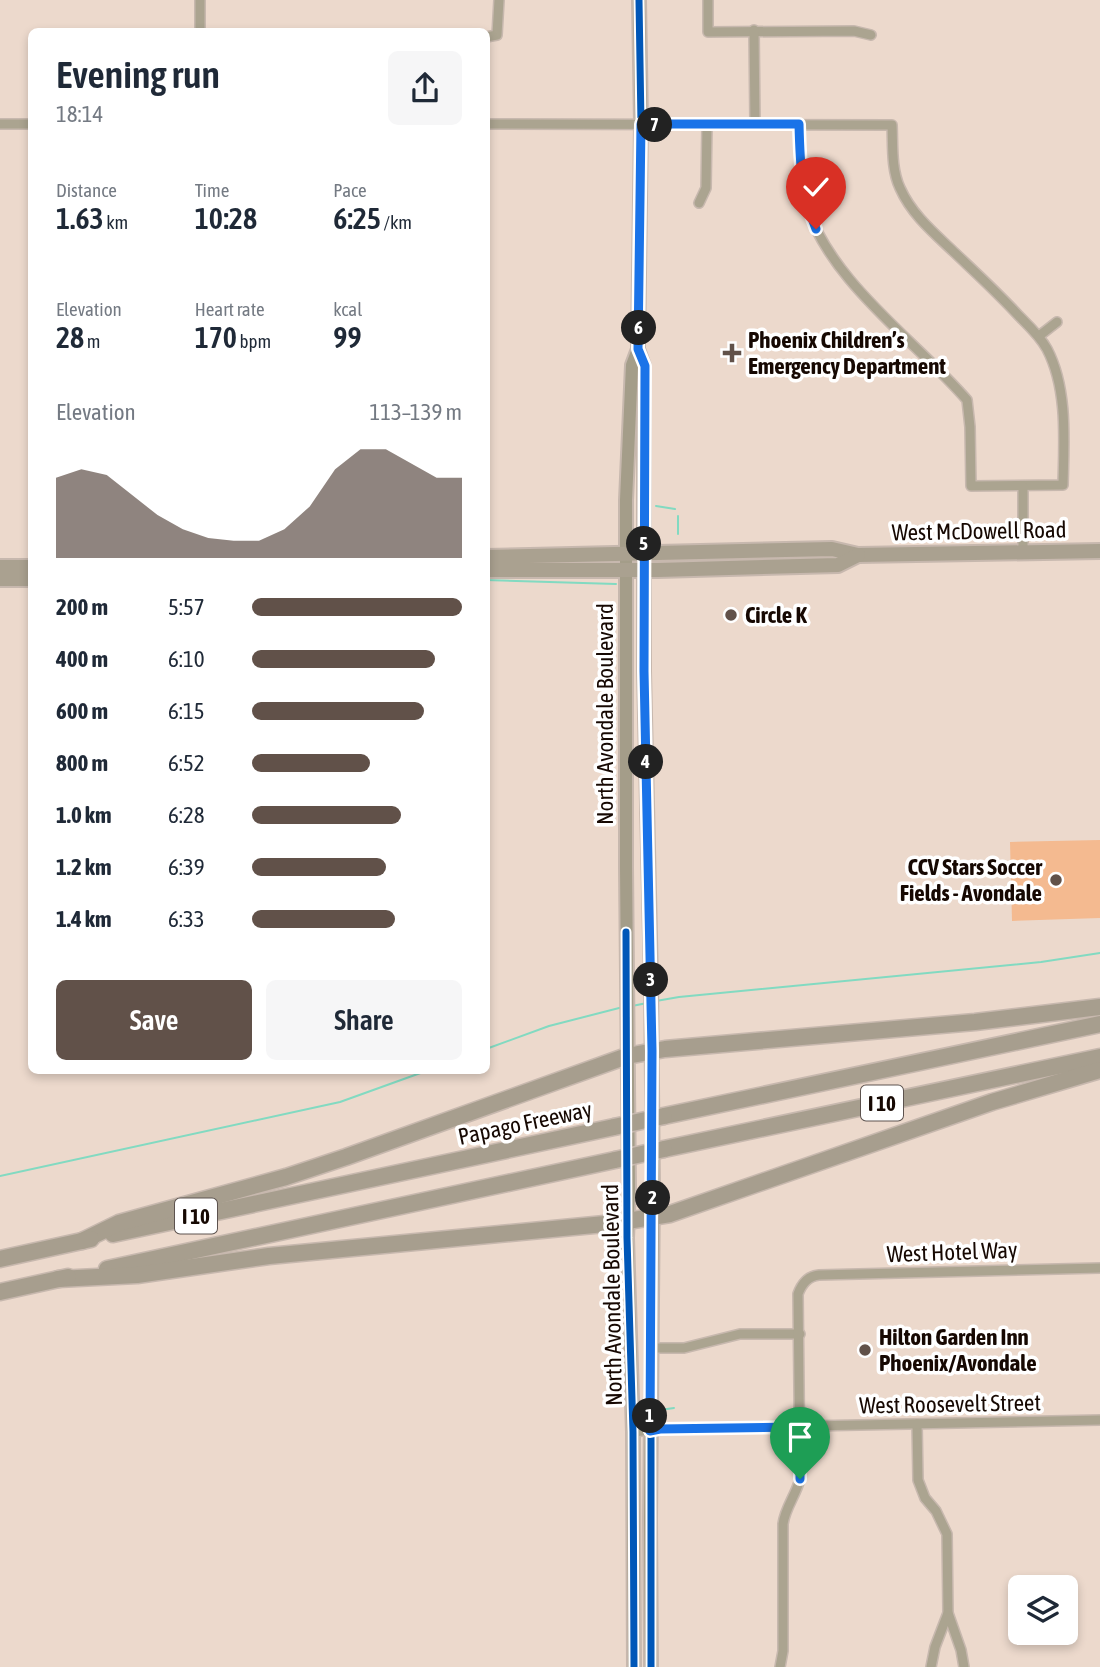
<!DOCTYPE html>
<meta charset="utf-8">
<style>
:root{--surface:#fff;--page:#f6f6f7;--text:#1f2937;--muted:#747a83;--accent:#615149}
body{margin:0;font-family:"Asap Condensed",sans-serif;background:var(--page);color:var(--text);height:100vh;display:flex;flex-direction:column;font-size:26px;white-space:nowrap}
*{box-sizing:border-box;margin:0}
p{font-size:23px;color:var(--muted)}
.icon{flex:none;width:38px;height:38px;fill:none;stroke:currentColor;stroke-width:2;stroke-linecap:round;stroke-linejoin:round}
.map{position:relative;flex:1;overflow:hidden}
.sheet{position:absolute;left:28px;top:28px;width:462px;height:1046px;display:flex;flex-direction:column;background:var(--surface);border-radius:10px;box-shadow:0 4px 10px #0003}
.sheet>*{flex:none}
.controls{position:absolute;left:1008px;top:1575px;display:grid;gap:14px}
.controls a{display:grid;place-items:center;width:70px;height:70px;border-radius:10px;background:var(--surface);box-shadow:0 4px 10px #0003;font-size:35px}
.pin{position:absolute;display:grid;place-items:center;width:60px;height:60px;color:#fff;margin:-72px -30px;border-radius:50% 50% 50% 0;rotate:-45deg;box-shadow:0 0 7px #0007}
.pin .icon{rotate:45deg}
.km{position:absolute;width:35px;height:35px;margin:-18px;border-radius:50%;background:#222;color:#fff;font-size:19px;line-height:35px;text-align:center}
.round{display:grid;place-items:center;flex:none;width:74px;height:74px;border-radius:10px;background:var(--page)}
.head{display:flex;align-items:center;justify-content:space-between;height:119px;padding:0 28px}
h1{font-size:38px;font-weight:600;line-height:52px}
.metrics{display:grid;grid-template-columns:repeat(3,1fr);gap:10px;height:119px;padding:7px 28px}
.metrics div{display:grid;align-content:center}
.metrics b{font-size:30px;font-weight:600}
.metrics small{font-size:19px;font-weight:400}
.metrics p{font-size:19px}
.chart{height:196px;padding:14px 28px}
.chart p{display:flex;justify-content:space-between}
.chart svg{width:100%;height:126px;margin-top:7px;fill:var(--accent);opacity:.7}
.action{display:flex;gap:14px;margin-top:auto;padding:14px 28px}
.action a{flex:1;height:80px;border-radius:10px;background:var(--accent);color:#fff;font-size:28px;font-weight:600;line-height:80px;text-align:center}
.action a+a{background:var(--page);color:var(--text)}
ul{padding:0 28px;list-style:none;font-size:23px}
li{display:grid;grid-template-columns:112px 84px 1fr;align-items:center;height:52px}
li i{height:18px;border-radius:9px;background:var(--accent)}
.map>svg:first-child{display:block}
</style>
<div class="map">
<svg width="1100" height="1667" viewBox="0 0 1100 1667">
<rect width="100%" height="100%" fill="#ecd9cc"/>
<!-- green -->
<polygon fill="#f4ba90" points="1100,840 1100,918 1012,921 1010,842"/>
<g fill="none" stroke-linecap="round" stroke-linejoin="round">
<!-- stream -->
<g stroke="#82dac1" stroke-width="2">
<polyline points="656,506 675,509"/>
<polyline points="678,516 678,534"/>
<polyline points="486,580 616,584"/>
<polyline points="656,1001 679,997 1041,962 1100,953"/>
<polyline points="632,1006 647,1003"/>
<polyline points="486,1049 549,1026 623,1007"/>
<polyline points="0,1176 340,1102 426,1071"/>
<polyline points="660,1410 674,1408"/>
</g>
<defs>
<g id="street">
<polyline points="708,0 708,32 854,31 871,35"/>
<polyline points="754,30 755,124"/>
<polyline points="200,32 200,0"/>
<polyline points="486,37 497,35 499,0"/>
<polyline points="0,124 32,124"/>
<path d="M486,124l406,1c1,19 -1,44 8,63 12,27 34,45 55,65 21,20 44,41 64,63 10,10 21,20 28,33 21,40 17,92 16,136l-92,1 -1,-59 -3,-27c-52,-60 -137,-118 -161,-196 -8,-25 -6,-54 -7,-80"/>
<polyline points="699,203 706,188 707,124"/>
<polyline points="1039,336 1057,322"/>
<polyline points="1023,487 1023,553"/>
<polyline points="651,1348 684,1348 740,1334 800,1334"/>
<polyline points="917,1424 918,1480 925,1498 936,1511 947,1534 948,1613 961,1650 964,1667"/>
<polyline points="633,1432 660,1429 1100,1420"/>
<path d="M780,1667l3,-16v-127c2,-16 13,-29 17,-45l-2,-185c4,-11 10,-18 21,-19l281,-7"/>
<polyline points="931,1667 935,1647 948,1613"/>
</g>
<g id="secondary">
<polyline points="639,0 641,124 638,349 644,366 644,671 651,981 653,1190 650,1520 651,1667"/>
<polyline points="634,1667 633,1432 627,1238 629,1190 626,867 626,500 632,365 638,349"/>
</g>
<g id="primary">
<polyline points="486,557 832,549 858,555 1100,551"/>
<polyline points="0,567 32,567"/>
<polyline points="486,570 658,570 838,565 858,555"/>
<polyline points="0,579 32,579"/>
</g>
<g id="highway">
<polyline points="664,1116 1100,1024"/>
<polyline points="664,1149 1100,1057"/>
<polyline points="113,1234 614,1127"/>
<polyline points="82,1241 119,1223 286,1177 346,1157 627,1056 665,1049 975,1022 1100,1007"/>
<polyline points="0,1259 91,1239"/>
<polyline points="107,1269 615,1160"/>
<polyline points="58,1279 137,1275 269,1256 615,1223 670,1214 992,1102 1100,1070"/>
<polyline points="0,1292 68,1277"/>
</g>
</defs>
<!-- street casing -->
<use href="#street" stroke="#c7b8ae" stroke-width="12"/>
<!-- secondary casing -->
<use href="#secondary" stroke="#c7b8ae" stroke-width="16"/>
<!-- primary casing -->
<use href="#primary" stroke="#c7b8ae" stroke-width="18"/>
<!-- highway casing -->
<use href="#highway" stroke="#c7b8ae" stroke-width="19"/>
<!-- street -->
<use href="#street" stroke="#aba490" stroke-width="9"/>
<!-- secondary -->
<use href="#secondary" stroke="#a49d89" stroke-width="12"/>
<!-- primary -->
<use href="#primary" stroke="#aaa190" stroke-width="14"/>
<!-- highway -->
<use href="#highway" stroke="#a79e8e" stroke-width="16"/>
<defs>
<g id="highway-bridge">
<polyline points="614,1127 664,1116"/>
<polyline points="615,1160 664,1149"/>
</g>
</defs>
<!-- highway-bridge casing -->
<use href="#highway-bridge" stroke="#c7b8ae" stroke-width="19" stroke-linecap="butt"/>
<!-- highway-bridge -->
<use href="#highway-bridge" stroke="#a79e8e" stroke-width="16"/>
<defs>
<g id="cycleway">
<path d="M639,0l2,124 -3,225 6,17c-3,322 11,644 7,966"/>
<polyline points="626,932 627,1238 633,1432 634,1667"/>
<polyline points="651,1667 651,1348"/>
</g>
</defs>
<!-- cycleway casing -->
<use href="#cycleway" stroke="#fff" stroke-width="11"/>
<!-- cycleway -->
<use href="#cycleway" stroke="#0057b8" stroke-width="7"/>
</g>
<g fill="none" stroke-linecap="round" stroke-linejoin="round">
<defs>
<path id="route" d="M800,1479v-52l-140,2 -10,2 2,-380 -8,-380 1,-305 -7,-17 3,-225h158c1,41 2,68 17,105"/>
</defs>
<!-- route casing -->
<use href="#route" stroke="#fff" stroke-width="14"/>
<!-- route -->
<use href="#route" stroke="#1a73e8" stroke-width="9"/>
</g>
<!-- markers -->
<g fill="#615149" stroke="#fff" stroke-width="2.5">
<path d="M728.5 342.5h7v7h7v7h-7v7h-7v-7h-7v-7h7z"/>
<circle cx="731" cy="615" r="7"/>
<circle cx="1056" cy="880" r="7"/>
<circle cx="865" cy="1350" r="7"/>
</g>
<g text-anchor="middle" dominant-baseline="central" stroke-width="7" stroke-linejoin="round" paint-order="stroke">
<!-- shield labels -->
<g fill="#fff" stroke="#5c524e" stroke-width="2">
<rect x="861" y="1085.5" width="42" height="35" rx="5"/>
<rect x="175" y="1198.5" width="42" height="35" rx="5"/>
</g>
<g font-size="21" font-weight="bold" fill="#160802">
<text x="882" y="1103">I 10</text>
<text x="196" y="1216">I 10</text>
</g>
<!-- poi labels -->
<g font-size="23" font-weight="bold" fill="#160802" stroke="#fff" text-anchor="start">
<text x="748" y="340">Phoenix Children’s<tspan x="748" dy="26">Emergency Department</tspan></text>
<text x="745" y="615">Circle K</text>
<text x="1042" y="867" text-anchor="end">CCV Stars Soccer<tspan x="1042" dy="26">Fields - Avondale</tspan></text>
<text x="879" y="1337">Hilton Garden Inn<tspan x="879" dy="26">Phoenix/Avondale</tspan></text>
</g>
<!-- street labels -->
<g font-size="23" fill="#160802" stroke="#fff">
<text transform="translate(979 531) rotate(-1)">West McDowell Road</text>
<text transform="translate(605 714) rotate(-90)">North Avondale Boulevard</text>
<text transform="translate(525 1123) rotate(-12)">Papago Freeway</text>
<text transform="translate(952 1252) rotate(-2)">West Hotel Way</text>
<text transform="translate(612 1295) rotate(-91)">North Avondale Boulevard</text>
<text transform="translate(950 1404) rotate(-1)">West Roosevelt Street</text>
</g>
</g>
</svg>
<div class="controls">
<a><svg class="icon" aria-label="layers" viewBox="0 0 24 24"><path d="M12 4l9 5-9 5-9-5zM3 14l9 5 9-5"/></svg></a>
</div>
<div class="pin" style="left:800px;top:1479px;background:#1e9e55"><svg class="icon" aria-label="arrive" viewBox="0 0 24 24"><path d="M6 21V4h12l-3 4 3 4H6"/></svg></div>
<div class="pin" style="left:816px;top:229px;background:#d93025"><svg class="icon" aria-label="check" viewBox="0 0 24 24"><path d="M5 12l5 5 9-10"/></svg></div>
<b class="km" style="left:650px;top:1416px">1</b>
<b class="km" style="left:653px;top:1198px">2</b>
<b class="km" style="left:651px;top:980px">3</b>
<b class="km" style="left:646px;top:762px">4</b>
<b class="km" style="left:644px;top:544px">5</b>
<b class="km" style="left:639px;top:328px">6</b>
<b class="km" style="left:655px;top:125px">7</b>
<section class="sheet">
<div class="head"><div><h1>Evening run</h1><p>18:14</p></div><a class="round"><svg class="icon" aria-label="share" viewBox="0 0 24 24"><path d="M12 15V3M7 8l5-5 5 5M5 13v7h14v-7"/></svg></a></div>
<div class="metrics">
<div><p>Distance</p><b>1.63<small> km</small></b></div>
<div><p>Time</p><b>10:28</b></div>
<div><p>Pace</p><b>6:25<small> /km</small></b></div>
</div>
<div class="metrics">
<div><p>Elevation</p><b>28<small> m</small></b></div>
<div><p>Heart rate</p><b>170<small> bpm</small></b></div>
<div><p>kcal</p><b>99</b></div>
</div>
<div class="chart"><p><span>Elevation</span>113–139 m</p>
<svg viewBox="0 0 160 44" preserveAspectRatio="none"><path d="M0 44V16L10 13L20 15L30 22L40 29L50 34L60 37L70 38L80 38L90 34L100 26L110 13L120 6L130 6L140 11L150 16L160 16V44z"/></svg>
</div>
<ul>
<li><b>200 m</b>5:57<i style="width:100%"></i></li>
<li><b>400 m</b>6:10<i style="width:87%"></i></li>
<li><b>600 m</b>6:15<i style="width:82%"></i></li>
<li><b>800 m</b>6:52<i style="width:56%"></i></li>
<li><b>1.0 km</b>6:28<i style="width:71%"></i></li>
<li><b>1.2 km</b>6:39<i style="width:64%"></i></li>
<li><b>1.4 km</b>6:33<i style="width:68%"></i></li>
</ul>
<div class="action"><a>Save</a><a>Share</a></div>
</section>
</div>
